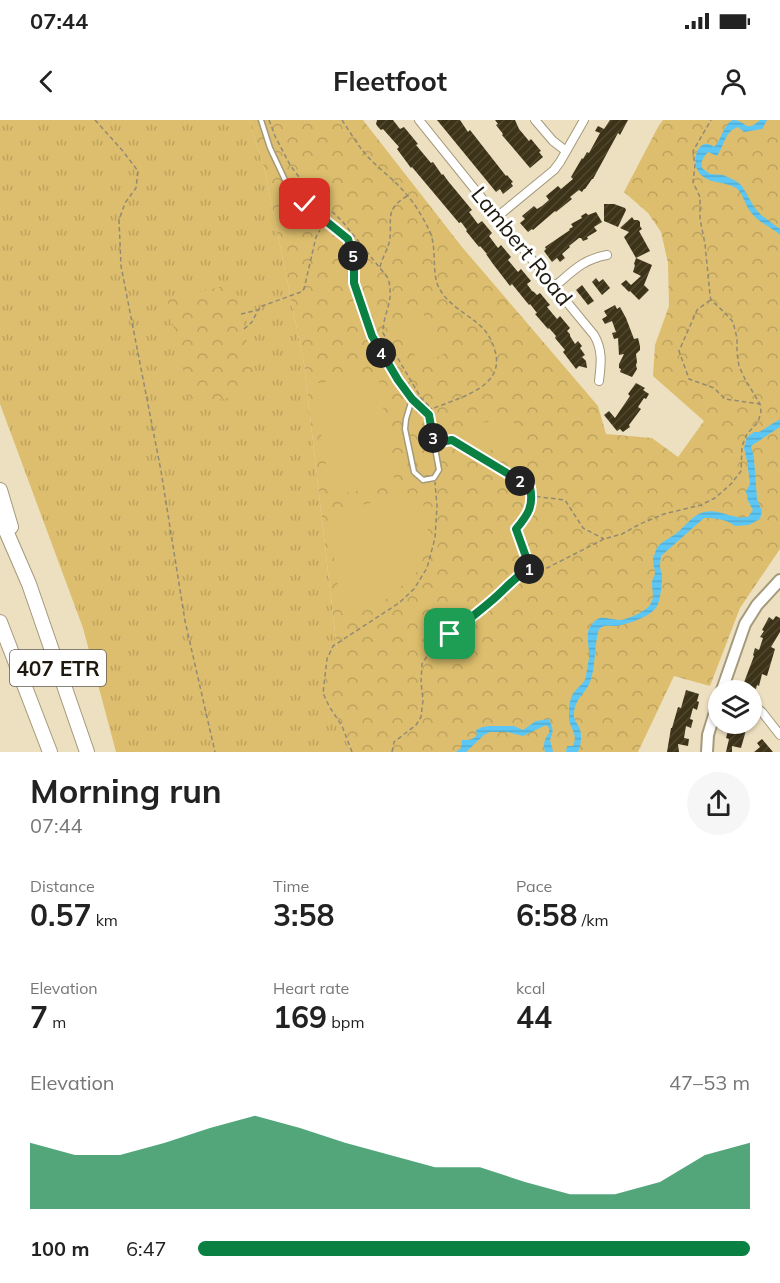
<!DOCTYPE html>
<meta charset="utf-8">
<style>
:root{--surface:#fff;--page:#f6f6f6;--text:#222;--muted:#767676;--accent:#0b8043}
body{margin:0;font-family:Mulish,sans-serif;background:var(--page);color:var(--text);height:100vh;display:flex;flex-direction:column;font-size:22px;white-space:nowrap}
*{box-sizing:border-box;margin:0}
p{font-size:20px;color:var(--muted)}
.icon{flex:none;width:33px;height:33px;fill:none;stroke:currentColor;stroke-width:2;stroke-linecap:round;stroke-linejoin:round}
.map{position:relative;height:632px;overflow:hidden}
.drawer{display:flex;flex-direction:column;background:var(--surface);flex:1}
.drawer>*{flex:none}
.tools{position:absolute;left:708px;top:560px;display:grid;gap:12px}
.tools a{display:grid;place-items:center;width:54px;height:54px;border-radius:50%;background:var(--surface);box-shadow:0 2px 4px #0004;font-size:30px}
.pin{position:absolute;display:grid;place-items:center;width:51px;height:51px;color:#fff;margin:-26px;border-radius:12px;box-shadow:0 3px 9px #0006}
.km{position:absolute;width:30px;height:30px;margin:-15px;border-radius:50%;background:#222;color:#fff;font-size:16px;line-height:30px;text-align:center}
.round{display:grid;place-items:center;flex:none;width:63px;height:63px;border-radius:32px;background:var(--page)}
.summary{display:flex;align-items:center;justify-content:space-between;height:102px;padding:0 30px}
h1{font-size:33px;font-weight:700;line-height:45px}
.stats{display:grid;grid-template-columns:repeat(3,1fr);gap:9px;height:102px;padding:6px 30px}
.stats div{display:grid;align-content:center}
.stats b{font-size:30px;font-weight:700}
.stats small{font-size:16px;font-weight:400}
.stats p{font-size:16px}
.chart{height:168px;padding:12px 30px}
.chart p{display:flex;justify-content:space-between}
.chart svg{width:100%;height:108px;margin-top:6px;fill:var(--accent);opacity:.7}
ul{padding:0 30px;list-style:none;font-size:20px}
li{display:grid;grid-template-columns:96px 72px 1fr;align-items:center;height:45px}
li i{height:15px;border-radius:8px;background:var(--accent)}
.status{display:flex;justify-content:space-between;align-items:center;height:42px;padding:0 30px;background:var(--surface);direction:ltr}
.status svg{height:16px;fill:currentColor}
header{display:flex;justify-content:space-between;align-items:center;height:78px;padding:0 30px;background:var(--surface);font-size:27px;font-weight:700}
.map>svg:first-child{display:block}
</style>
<div class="status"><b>07:44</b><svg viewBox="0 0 49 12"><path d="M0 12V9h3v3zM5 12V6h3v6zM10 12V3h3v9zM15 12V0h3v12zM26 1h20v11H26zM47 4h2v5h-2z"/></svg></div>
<header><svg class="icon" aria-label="back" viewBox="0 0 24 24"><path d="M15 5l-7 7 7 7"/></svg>Fleetfoot<svg class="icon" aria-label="person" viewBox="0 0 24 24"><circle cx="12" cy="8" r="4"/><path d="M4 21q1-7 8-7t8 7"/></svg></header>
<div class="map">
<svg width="780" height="632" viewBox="0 0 780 632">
<defs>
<pattern id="grass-tufts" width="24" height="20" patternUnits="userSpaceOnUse" patternTransform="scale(1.5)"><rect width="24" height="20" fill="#ddbe6e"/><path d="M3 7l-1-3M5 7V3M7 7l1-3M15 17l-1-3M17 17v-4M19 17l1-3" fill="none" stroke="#bda35e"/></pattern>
<pattern id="park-crowns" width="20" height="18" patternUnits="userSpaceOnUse" patternTransform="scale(1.5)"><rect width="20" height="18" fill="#ddbe6e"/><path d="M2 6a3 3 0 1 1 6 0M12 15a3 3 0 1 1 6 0" fill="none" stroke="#bda35e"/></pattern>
<pattern id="water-rules" width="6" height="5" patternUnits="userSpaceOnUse" patternTransform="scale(1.5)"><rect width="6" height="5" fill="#5cc7f4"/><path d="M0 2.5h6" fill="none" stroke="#50aad0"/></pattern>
<pattern id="building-hatch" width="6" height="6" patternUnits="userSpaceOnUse" patternTransform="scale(1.5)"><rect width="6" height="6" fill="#3d3319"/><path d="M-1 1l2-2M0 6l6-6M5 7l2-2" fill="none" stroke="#504731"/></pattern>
</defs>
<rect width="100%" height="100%" fill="#ede0c1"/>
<!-- grass -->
<polygon fill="url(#grass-tufts)" points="0,0 249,0 265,51 304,244 337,530 329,586 342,606 352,632 116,632 83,508 0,284"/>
<!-- park -->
<g fill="url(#park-crowns)">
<polygon points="249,0 363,0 462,127 598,286 606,314 652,318 678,337 704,301 653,256 655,225 669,186 668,143 661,112 648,93 624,72 658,7 663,0 780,0 780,429 740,488 710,566 674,556 638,632 352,632 342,606 329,586 323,573 328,536 337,530 304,244 265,51"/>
<polygon points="234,164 258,271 192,286 167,179"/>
</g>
<!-- pitch -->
<g fill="#ddbe6e">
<polygon points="422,192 445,233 421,246 398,206"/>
<polygon points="378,254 395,365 331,375 313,264"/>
<polygon points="512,295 519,322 466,337 458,310"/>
<polygon points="421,374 428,406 427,426 419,450 388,478 369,486 342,494 327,391"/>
</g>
<!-- water -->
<g fill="url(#water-rules)">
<path d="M733,0c13,0 12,14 27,0h7l-5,9 -18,3 -6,-5c-13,4 -14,19 -21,29l-9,-4c-4,5 -8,9 -6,16l8,6 13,1 13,6 6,5 12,21 7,8 19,14v6c-12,-11 -22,-11 -32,-27 -4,-7 -6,-16 -12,-20 -13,-8 -29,-3 -38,-17 -7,-11 1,-36 16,-24 8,-7 8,-21 19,-27z"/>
<path d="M780,299v8l-29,19 3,12 3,41 5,12 -2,8 -11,6 -14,1c-9,-7 -20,-8 -31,-8l-43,38c0,1 -1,9 -1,10 0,5 3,9 2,14 -1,8 -1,16 -4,24 -5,12 -25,18 -37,21 -8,3 -15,-2 -22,4 -5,16 -3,34 -8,50 -4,15 -18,19 -17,38 1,4 4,8 6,12 2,7 1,17 -2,23h-12l1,-6h6c6,-13 -5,-19 -4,-30 0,-7 0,-16 4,-22 4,-7 12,-10 13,-18 1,-6 2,-12 3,-18 1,-9 -4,-24 1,-31 9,-14 15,-8 28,-7 7,1 28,-9 32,-15 5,-7 2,-15 2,-22 0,-3 2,-6 3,-9 0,-5 -2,-9 -2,-14 0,-2 3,-10 4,-12 3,-6 17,-12 22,-17 7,-6 15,-17 25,-19 15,-4 29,8 44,5l5,-7 -5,-9 -2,-10 4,-7 -3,-23 -3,-13 3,-11 7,-5h5z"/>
<path d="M549,599c4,9 5,12 1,21l3,12h-8c-2,-9 -1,-12 4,-19v-5l-3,-3 -23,11 -16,-4h-17l-6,3 -18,17h-10l5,-4 1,-8c6,0 11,0 15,-5l-1,-5 6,-3 7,-1h25l9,4 13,-9z"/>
</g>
<!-- building -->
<g fill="url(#building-hatch)">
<polygon points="377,0 393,0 400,9 404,7 418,24 416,25 431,43 433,42 442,55 443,54 448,61 472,90 469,92 478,104 482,101 492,113 489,116 498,128 501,125 511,137 508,140 518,152 521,149 531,161 527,164 532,171 534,172 537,175 540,173 550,185 547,187 557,199 560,196 570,208 567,211 570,214 570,216 575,224 578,221 582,226 580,228 585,235 582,237 586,241 587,248 579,246 576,249 563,232 565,230 555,218 556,216 549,208 548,209 535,194 537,193 530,184 529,185 512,164 510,166 493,144 486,134 487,134 480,126 479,127 466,111 467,110 461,102 459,103 412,47 411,48 397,29 399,27 383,9 381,10 378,7 376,4"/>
<polygon points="437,0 460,0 468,12 470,10 506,56 507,55 513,62 511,63 513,66 503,74 500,69 496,72"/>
<polygon points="495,0 515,0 519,9 529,21 531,19 541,31 539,32 543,37 530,48 502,15 503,14 496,5 498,4"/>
<polygon points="610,0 628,0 620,15 618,13 593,59 592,59 585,69 584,69 582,72 579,70 570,77 572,79 556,92 555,91 533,110 532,109 528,112 520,103 525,99 522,96 534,86 537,89 542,86 549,80 546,76 558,66 561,69 573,59 571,57 582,38 583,39 587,32 589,33 600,13 595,11 598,6 604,9"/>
<polygon points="604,84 614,84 625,88 626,90 618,107 604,101"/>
<polygon points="596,92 602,102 594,107 597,111 587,117 588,119 583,121 581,118 579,118 569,126 570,127 562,134 565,138 560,142 557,138 552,142 544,131 546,129 545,127 570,110 569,109 573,107 571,104 582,98 581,96 586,93 588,95"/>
<polygon points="632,97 634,100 638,100 640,102 640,106 642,109 639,111 650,131 636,138 652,145 644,165 649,170 639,180 630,171 629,172 621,164 626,160 631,165 641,156 633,152 635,145 634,144 636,138 624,117 629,112 620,108"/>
<polygon points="596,158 599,162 603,159 610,168 602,175 592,162"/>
<polygon points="582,165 594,181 588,185 576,170"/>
<polygon points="615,185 617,189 620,187 626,198 634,219 638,218 640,226 640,230 636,234 637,242 636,245 637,249 632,257 620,252 621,249 619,248 619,244 624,234 619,235 618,218 614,219 612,213 616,212 612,201 605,204 602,199 607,196 604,191"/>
<polygon points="636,263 645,268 643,270 649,274 646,279 644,278 638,287 641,289 629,305 630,307 623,312 620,309 617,311 604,295 609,291 615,298 630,276 628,274"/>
<polygon points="776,496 780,498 780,512 771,527 775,529 767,556 762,554 759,566 757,565 756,569 743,565 754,536 753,535 755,528 759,530 763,518 760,517 764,511 762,510 769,497 773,500"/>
<polygon points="686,570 699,574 697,581 699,582 697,590 693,588 690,599 693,600 691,608 686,606 684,618 689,619 688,626 678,624 679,632 667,632 671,608 672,608 678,587 681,588"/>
<polygon points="730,603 748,603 741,628 732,626 732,632 726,632 729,619 726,618"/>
<polygon points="762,619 773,632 754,632 760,627 757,623"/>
</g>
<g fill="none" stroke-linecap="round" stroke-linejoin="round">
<defs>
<polyline id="lane" points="261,0 270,28 285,60 305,84 348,119 354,138 354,163 372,216 398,260 412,279 429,295 439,350 434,358 423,360 414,352 405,309 406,299 412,279"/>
<g id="street">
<path d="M419,0l78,97 97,118c9,15 7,29 5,46"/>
<polyline points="535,0 553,21 566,31"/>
<polyline points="497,97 554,50 560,42 584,0"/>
<path d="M555,166c17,-14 28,-27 52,-31"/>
<polyline points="752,584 762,592 780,615"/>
</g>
<g id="secondary">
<polyline points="722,570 745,504 757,485 780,460"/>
<polyline points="707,632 708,615 718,582"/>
</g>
<g id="highway">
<polyline points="0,370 11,407"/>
<polyline points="0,397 29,464 87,632"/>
<polyline points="0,502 50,632"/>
</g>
</defs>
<!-- lane casing -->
<use href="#lane" stroke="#a4997b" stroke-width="7"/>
<!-- street casing -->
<use href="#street" stroke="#a4997b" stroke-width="10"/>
<!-- secondary casing -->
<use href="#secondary" stroke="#a4997b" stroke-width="14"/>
<!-- highway casing -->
<use href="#highway" stroke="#a4997b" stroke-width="16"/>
<!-- path -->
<g stroke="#938a73" stroke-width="1.5" stroke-dasharray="4.5 3" stroke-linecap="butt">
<polyline points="95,0 122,30 138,51 136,68 125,83 119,100 121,146 161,351 185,501 215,632"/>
<path d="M269,0l6,16 15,29 18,24 34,32 46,57c7,25 -5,33 -5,55l38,65 11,11"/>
<path d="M342,0c8,12 16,26 26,37 12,13 28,24 39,38 8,9 17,24 22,35 8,16 3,37 8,53 6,18 25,28 39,39 10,8 16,17 19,29 11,37 -38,47 -63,58"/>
<path d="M380,147c2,-9 7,-16 9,-24 5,-21 -7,-32 18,-47"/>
<polyline points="710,180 697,190 679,231 689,259 714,268 725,279 760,284"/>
<polyline points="241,194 258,190 262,186 301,172 304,169 316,117 320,110"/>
<polyline points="244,209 252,202 258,190"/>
<polyline points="440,322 452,319 530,367 532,375"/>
<polyline points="530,447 516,409 529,393 532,376 565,380 583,408 604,419"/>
<polyline points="352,632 342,606 329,586 323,573 327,539 333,526 399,483 414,469 427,448 435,418 437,386 435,362"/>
<polyline points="392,632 394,622 416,605 421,597 423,580 421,562 422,544 431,530 475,495 498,475 515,457 530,448 547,448 604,419 622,414 640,404 664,394 701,385 715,378 731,364 741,351 742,326 747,314 758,302 761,292 760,284 745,259 739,246 737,233 737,218 733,202 725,193 711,180 710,175 705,124 700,99 700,77 693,62 695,45 693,31 711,0"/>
</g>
<!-- lane -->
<use href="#lane" stroke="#fff" stroke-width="4"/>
<!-- street -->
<use href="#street" stroke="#fff" stroke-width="8"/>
<!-- secondary -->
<use href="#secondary" stroke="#fff" stroke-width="10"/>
<!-- highway -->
<use href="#highway" stroke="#fff" stroke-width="14"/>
</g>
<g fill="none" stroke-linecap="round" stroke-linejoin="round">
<defs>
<path id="route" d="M305,84l43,35 6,19v25l18,53 26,44 14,19 17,16 5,28 18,-3 78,47c4,19 -2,28 -14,42l14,39c-15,9 -20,16 -32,27 -15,14 -32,26 -48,39"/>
</defs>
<!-- route casing -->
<use href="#route" stroke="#fff" stroke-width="12"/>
<!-- route -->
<use href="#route" stroke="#0b8043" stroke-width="8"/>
</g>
<g text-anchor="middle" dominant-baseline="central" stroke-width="6" stroke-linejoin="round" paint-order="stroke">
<!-- shield labels -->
<rect fill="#fff" stroke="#615e56" stroke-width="1.5" x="10" y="530" width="96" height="36" rx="4.5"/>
<g font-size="21" font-weight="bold" fill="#1d190e">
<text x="58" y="548">407 ETR</text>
</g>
<!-- street labels -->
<g font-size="22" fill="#1d190e" stroke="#fff">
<text transform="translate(522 126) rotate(51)">Lambert Road</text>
</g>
</g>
</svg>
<div class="tools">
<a><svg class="icon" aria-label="layers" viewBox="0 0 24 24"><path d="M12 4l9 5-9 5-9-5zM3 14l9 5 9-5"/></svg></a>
</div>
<div class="pin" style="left:450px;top:514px;background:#1e9e55"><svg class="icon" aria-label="arrive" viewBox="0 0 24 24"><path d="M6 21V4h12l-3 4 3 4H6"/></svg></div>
<div class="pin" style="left:305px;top:84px;background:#d93025"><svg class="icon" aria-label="check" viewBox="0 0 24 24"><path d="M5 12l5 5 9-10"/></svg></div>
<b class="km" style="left:529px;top:449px">1</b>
<b class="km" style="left:520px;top:361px">2</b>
<b class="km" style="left:433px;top:318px">3</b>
<b class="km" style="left:381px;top:233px">4</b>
<b class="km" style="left:353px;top:136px">5</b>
</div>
<section class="drawer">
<div class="summary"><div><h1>Morning run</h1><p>07:44</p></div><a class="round"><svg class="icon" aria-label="share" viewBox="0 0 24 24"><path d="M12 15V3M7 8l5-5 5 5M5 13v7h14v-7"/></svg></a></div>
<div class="stats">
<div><p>Distance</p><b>0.57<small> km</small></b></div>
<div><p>Time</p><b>3:58</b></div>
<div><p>Pace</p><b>6:58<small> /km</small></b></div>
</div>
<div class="stats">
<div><p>Elevation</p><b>7<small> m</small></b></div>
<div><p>Heart rate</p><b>169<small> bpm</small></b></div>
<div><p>kcal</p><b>44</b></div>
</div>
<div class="chart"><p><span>Elevation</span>47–53 m</p>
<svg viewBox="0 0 160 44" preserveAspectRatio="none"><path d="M0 44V17L10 22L20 22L30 17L40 11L50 6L60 11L70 17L80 22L90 27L100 27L110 33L120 38L130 38L140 33L150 22L160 17V44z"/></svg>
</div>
<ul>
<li><b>100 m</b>6:47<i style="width:100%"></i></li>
</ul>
</section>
